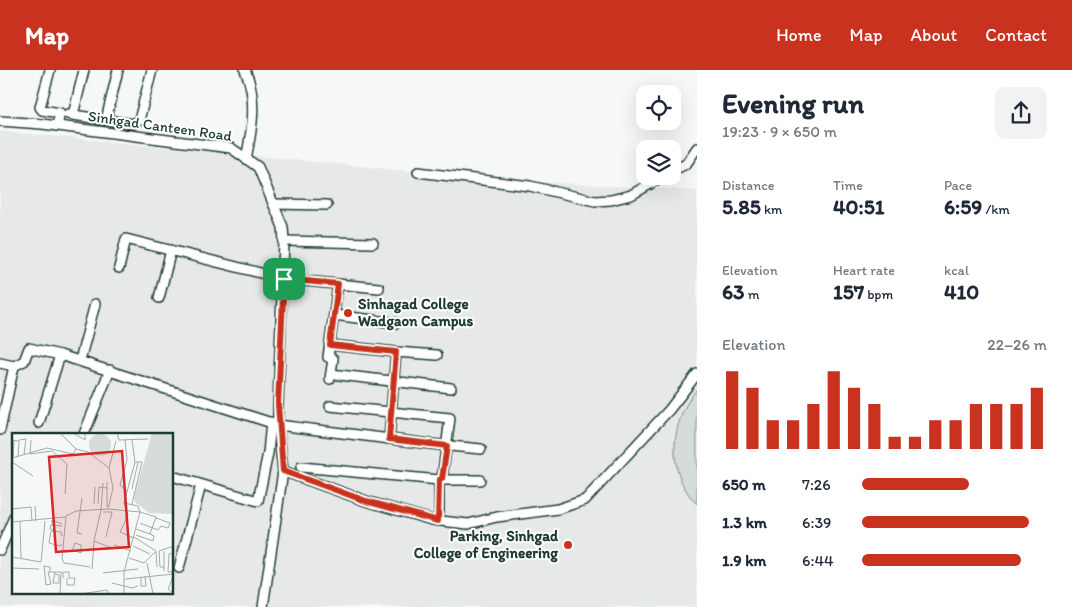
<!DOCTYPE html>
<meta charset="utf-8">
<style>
:root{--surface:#fff;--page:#f2f2f3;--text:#1f2937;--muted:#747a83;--accent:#c8321e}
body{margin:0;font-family:Itim,sans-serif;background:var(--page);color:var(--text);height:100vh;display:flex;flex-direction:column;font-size:19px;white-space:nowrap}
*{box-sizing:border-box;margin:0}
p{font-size:16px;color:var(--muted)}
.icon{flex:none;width:28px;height:28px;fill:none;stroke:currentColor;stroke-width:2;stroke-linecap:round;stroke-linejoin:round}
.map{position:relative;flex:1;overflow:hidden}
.side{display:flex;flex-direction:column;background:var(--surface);width:375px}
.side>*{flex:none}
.tools{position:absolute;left:636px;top:15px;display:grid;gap:10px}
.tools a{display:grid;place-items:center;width:45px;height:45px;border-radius:10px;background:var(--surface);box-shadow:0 5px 20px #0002;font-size:25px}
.pin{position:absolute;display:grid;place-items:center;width:42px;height:42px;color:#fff;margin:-21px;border-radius:10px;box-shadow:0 2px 8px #0006}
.round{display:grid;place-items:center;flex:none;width:52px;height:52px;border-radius:10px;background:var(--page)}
.head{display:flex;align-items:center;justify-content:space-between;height:85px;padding:0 25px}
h1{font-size:28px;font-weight:800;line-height:38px}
.stats{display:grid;grid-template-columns:repeat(3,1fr);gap:8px;height:85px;padding:5px 25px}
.stats div{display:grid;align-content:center}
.stats b{font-size:21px;font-weight:800}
.stats small{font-size:14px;font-weight:400}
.stats p{font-size:14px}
.chart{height:140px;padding:10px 25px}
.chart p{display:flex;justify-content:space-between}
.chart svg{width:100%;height:90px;margin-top:5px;stroke:var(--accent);stroke-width:6}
ul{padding:0 25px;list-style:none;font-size:16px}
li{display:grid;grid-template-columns:80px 60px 1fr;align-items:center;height:38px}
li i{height:12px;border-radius:6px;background:var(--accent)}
header{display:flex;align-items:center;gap:30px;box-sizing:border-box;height:70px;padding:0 25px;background:var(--accent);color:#fff}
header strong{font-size:24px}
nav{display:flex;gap:28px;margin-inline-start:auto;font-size:18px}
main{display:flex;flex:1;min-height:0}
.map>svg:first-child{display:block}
</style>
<header>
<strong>Map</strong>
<nav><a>Home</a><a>Map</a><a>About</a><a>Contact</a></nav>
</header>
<main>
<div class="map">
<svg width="697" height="537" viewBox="0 0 697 537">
<rect width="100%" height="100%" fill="#f6f7f7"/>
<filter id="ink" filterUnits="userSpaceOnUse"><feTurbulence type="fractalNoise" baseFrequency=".02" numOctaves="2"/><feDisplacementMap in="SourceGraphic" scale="10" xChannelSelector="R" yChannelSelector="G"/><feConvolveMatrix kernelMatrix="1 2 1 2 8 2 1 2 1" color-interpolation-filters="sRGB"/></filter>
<g filter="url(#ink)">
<!-- built -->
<path fill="#e6e9e8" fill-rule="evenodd" d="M0,61l490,48 207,12v416h-697zM14,364h158v159h-158z"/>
<!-- pitch -->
<path fill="#d6dcdb" stroke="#7a8c88" d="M697,319v115c-32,-32 -27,-82 0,-115z"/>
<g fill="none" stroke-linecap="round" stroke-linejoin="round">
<defs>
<g id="minor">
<polyline points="50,0 40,37 42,40 60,43 57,56"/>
<path d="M245,0c13,28 7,60 1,89"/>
<polyline points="68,44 73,45 84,0"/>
<polyline points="73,45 133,54 139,50 152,0"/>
<polyline points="106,50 118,0"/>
<polyline points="0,51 42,54 231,78 258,97 283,157 284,171 278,334 278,355 283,401 263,537"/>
<polyline points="672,101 686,94 697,78"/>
<polyline points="418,102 530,116 595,131 611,130 631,125 664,106"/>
<polyline points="273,134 327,135"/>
<polyline points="284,171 373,173"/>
<polyline points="119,198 126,169 284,209 379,218"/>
<polyline points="159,228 171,180"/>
<polyline points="334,245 396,253"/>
<polyline points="330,275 396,282"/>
<polyline points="80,290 95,234"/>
<polyline points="0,293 14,296 24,291 29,278 60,285"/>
<polyline points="331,304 451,318"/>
<polyline points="330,309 333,289 328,287 338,214"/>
<polyline points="330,336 450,348 442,409"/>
<polyline points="39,353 60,285 278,355 430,374 481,379"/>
<polyline points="0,360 14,296"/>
<polyline points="84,364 110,300"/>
<polyline points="389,369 396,282 437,285"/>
<polyline points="301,397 439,410 480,410"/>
<polyline points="283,401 366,431 432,450 468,454 497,447 558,439 585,430 669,340 697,304"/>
<polyline points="172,406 258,431 268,383 271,352"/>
<polyline points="439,451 439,410"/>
<polyline points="0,480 14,447"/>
<polyline points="179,498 201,415"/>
</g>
</defs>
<!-- minor casing -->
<use href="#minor" stroke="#1f3d34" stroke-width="12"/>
<!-- minor -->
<use href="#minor" stroke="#fff" stroke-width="9"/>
</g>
</g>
<g fill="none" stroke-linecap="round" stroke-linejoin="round" filter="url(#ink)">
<defs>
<polygon id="route" points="284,209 338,214 330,275 396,282 389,369 447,376 442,409 439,410 438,451 366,431 283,401 278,334"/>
</defs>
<!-- route casing -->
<use href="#route" stroke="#fff" stroke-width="10"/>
<!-- route -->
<use href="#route" stroke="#c8321e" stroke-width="6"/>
</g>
<!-- markers -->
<g fill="#c8321e" stroke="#fff" stroke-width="2">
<circle cx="348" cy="243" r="5"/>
<circle cx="568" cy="475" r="5"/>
</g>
<g text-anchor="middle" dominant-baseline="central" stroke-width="4" stroke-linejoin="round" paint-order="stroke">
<!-- street labels -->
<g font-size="15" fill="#1f3d34" stroke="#fff">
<text transform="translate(160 56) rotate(8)">Sinhgad Canteen Road</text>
</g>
<!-- poi labels -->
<g font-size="15" font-weight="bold" fill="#1f3d34" stroke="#fff" text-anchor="start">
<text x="358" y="234">Sinhagad College<tspan x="358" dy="17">Wadgaon Campus</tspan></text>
<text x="558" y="466" text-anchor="end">Parking, Sinhgad<tspan x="558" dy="17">College of Engineering</tspan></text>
</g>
</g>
<!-- overview -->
<g transform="translate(12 363)">
<rect width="161" height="161" fill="#f6f7f7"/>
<path d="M140,0h21v81l-24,-1 -14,-11 -1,-5z" fill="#d6dcdb"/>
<path d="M77 12a11 11 0 1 1 22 0a11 11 0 1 1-22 0Z" fill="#d6dcdb"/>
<path fill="none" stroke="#a0ada9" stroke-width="1" d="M48,0l16,16M61,0l12,7v-7M105,0l2,7 29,-1M0,7l7,1 -1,16M7,7l7,-1 -2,16M19,7l-1,14 22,-3 15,13 -2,30M113,7l2,20 -7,25 7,6M120,7l3,22 -11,41 4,12 -8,17 14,6M64,16l12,3 21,16 4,20 -5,21M0,25l35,-10 26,6 3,-5M1,25l1,-18M0,29l21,14M97,35l7,-27M95,49v25M91,50l-2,27 -7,31 18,7M120,56l6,-27M112,70l14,3 2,6M82,71l1,-17M86,71l1,-17 8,1M120,71l10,-42h-7M23,73l1,15M0,76l19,-2 1,14M91,79h9l-6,25M8,88l1,37M0,89l53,-5M128,90l18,7 3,-4 7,2 2,-5 -14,-5M40,92v-5l10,4M42,97l-4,-1 1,-4 11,1M70,101l-5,-1 5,-35M124,102l17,6 1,-5 -4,-2M50,103l-1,-4 -10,-1 -2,12 11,3 2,-2M122,104l22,14M102,112l17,6M121,113l17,8M51,117l9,1 3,-8 6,2v8l-8,-3M147,118l1,16h4v4M147,118l15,-5M152,118v16M144,119l1,15M162,120l-5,1 -1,18h6M0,124l29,5 4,-41M117,125l15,5 12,-12M135,130l6,31M78,134l-26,-4 -2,-4 4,-43 10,-5 32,-2 32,3 16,5 -6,17 -14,-5M0,135l27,1M80,136l2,-28M36,139l3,12 -5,1 -2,-19 6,1v5M36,139h13l-1,22M43,139l-2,11h6v-8l-4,-1M91,140l35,-4M129,144v9h5l-1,-10M51,145v-6h6v6h6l-1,7h-7v-7M113,146l49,-5M100,150l20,5 6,-2M160,159l-4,-3 5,-12M68,161l27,-4 1,4M112,161v-22l16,-60"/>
<path fill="#d62828" fill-opacity="0.15" stroke="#d62828" stroke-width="2.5" d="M110,18l7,96 -73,5 -7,-95z"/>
<rect width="161" height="161" fill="none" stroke="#1f3d34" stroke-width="2.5"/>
</g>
</svg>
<div class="tools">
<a><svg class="icon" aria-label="locate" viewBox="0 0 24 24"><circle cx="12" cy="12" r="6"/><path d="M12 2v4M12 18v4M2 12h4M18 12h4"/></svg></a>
<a><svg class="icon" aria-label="layers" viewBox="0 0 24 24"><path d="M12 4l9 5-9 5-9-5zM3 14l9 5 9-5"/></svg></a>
</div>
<div class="pin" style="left:284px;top:209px;background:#1e9e55"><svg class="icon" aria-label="arrive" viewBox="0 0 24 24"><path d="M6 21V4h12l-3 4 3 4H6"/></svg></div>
</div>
<section class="side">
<div class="head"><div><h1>Evening run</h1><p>19:23 · 9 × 650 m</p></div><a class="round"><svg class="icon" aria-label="share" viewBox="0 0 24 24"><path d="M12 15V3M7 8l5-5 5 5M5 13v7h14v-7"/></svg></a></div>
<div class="stats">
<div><p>Distance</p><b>5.85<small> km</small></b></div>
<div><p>Time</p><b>40:51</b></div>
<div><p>Pace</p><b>6:59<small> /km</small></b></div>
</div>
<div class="stats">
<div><p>Elevation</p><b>63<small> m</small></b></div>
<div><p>Heart rate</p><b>157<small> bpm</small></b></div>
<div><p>kcal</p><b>410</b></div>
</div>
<div class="chart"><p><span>Elevation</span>22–26 m</p>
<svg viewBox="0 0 160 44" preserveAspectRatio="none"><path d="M5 44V6M15 44V14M25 44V30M35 44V30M45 44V22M55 44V6M65 44V14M75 44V22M85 44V38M95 44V38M105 44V30M115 44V30M125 44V22M135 44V22M145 44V22M155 44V14"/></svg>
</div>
<ul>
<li><b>650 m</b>7:26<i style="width:58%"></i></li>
<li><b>1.3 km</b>6:39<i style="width:90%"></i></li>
<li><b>1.9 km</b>6:44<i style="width:86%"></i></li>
</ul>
</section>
</main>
